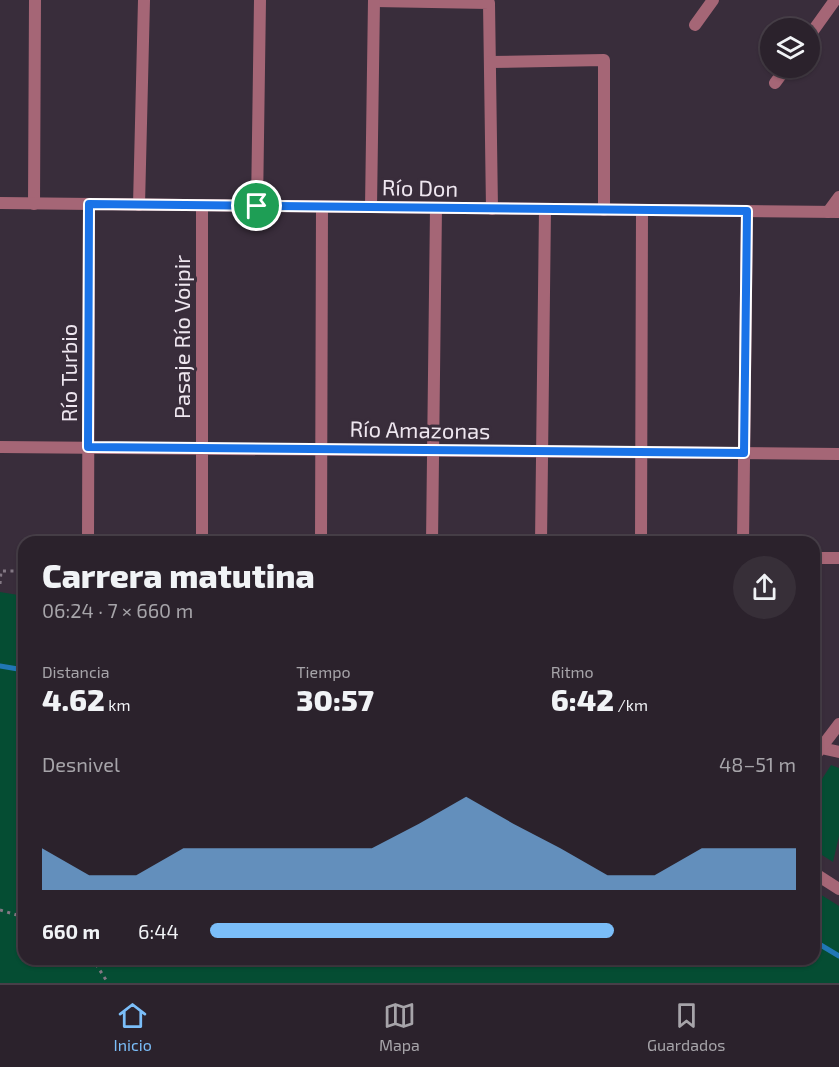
<!DOCTYPE html>
<html lang="es">
<meta charset="utf-8">
<style>
:root{--surface:#2b222c;--page:#372f38;--text:#f1f3f6;--muted:#a6a4a9;--line:#473f48;--accent:#7bbef9}
body{margin:0;font-family:"Exo 2",sans-serif;background:var(--page);color:var(--text);height:100vh;display:flex;flex-direction:column;font-size:22px;white-space:nowrap}
*{box-sizing:border-box;margin:0}
p{font-size:20px;color:var(--muted)}
.icon{flex:none;width:33px;height:33px;fill:none;stroke:currentColor;stroke-width:2;stroke-linecap:round;stroke-linejoin:round}
.map{position:relative;flex:1;overflow:hidden}
.drawer{position:absolute;left:18px;top:536px;width:802px;height:429px;display:flex;flex-direction:column;background:var(--surface);border-radius:18px;box-shadow:0 2px 4px #0004,0 0 0 2px var(--line)}
.drawer>*{flex:none}
.controls{position:absolute;left:760px;top:18px;display:grid;gap:12px}
.controls a{display:grid;place-items:center;width:60px;height:60px;border-radius:50%;background:var(--surface);box-shadow:0 2px 4px #0004,0 0 0 2px var(--line);font-size:30px}
.pin{position:absolute;display:grid;place-items:center;width:51px;height:51px;color:#fff;margin:-26px;border:3px solid #fff;border-radius:50%;box-shadow:0 2px 6px #0007}
.round{display:grid;place-items:center;flex:none;width:63px;height:63px;border-radius:32px;background:var(--page)}
.overview{display:flex;align-items:center;justify-content:space-between;height:102px;padding:0 24px}
h1{font-size:33px;font-weight:800;line-height:45px}
.stats{display:grid;grid-template-columns:repeat(3,1fr);gap:9px;height:102px;padding:6px 24px}
.stats div{display:grid;align-content:center}
.stats b{font-size:30px;font-weight:800}
.stats small{font-size:16px;font-weight:400}
.stats p{font-size:16px}
.chart{height:168px;padding:12px 24px}
.chart p{display:flex;justify-content:space-between}
.chart svg{width:100%;height:108px;margin-top:6px;fill:var(--accent);opacity:.7}
ul{padding:0 24px;list-style:none;font-size:20px}
li{display:grid;grid-template-columns:96px 72px 1fr;align-items:center;height:45px}
li i{height:15px;border-radius:8px;background:var(--accent)}
.menu{display:flex;justify-content:space-around;align-items:center;height:84px;border-top:2px solid var(--line);background:var(--surface);font-size:16px;color:var(--muted)}
.menu a{display:grid;justify-items:center;gap:3px}
.menu .selected{color:var(--accent)}
.map>svg:first-child{display:block}
</style>
<div class="map">
<svg width="839" height="983" viewBox="0 0 839 983">
<rect width="100%" height="100%" fill="#392d3b"/>
<!-- green -->
<g fill="#054d33">
<polygon points="0,592 24,596 24,958 814,958 815,891 839,906 839,983 0,983"/>
<polygon points="831,765 839,768 839,836 833,862 814,850 815,790"/>
</g>
<g fill="none" stroke-linecap="round" stroke-linejoin="round">
<!-- stream -->
<g stroke="#2177b6" stroke-width="5">
<polyline points="0,666 24,670"/>
<polyline points="814,941 839,956"/>
</g>
<!-- path -->
<g stroke="#837884" stroke-width="3" stroke-dasharray="3 4.5" stroke-linecap="butt">
<polyline points="0,584 1,571 24,571"/>
<polyline points="0,910 24,917"/>
<polyline points="92,958 108,983"/>
</g>
<!-- minor -->
<g stroke="#a56676" stroke-width="12">
<polyline points="374,1 489,3 492,209"/>
<polyline points="695,25 713,0"/>
<polyline points="810,35 835,0"/>
<polyline points="490,62 604,60 604,210"/>
<polyline points="775,83 786,68"/>
<polyline points="34,204 35,0"/>
<polyline points="139,205 144,0"/>
<polyline points="257,206 260,0"/>
<polyline points="371,207 374,0"/>
<polyline points="0,447 839,454"/>
<polyline points="88,542 89,204"/>
<polyline points="202,542 202,205"/>
<polyline points="321,542 322,207"/>
<polyline points="432,542 436,208"/>
<polyline points="541,542 545,209"/>
<polyline points="641,542 642,210"/>
<polyline points="743,542 747,211"/>
<polyline points="814,558 839,558"/>
<polyline points="821,748 839,752"/>
<polyline points="814,757 839,724"/>
<polyline points="814,873 839,889"/>
</g>
<!-- tertiary -->
<g stroke="#a56676" stroke-width="12">
<polyline points="0,203 839,212"/>
<polyline points="828,212 839,197"/>
</g>
</g>
<g fill="none" stroke-linecap="round" stroke-linejoin="round">
<defs>
<polygon id="route" points="89,204 747,211 744,453 88,447"/>
</defs>
<!-- route casing -->
<use href="#route" stroke="#fff" stroke-width="12"/>
<!-- route -->
<use href="#route" stroke="#1a73e8" stroke-width="8"/>
</g>
<g text-anchor="middle" dominant-baseline="central" stroke-width="6" stroke-linejoin="round" paint-order="stroke">
<!-- street labels -->
<g font-size="22" fill="#eee6ef" stroke="#392d3b">
<text transform="translate(420 187) rotate(1)">Río Don</text>
<text transform="translate(181 337) rotate(-90)">Pasaje Río Voipir</text>
<text transform="translate(68 373) rotate(-90)">Río Turbio</text>
<text transform="translate(420 429) rotate(1)">Río Amazonas</text>
</g>
</g>
</svg>
<div class="controls">
<a><svg class="icon" aria-label="layers" viewBox="0 0 24 24"><path d="M12 4l9 5-9 5-9-5zM3 14l9 5 9-5"/></svg></a>
</div>
<div class="pin" style="left:257px;top:206px;background:#1e9e55"><svg class="icon" aria-label="arrive" viewBox="0 0 24 24"><path d="M6 21V4h12l-3 4 3 4H6"/></svg></div>
<section class="drawer">
<div class="overview"><div><h1>Carrera matutina</h1><p>06:24 · 7 × 660 m</p></div><a class="round"><svg class="icon" aria-label="share" viewBox="0 0 24 24"><path d="M12 15V3M7 8l5-5 5 5M5 13v7h14v-7"/></svg></a></div>
<div class="stats">
<div><p>Distancia</p><b>4.62<small> km</small></b></div>
<div><p>Tiempo</p><b>30:57</b></div>
<div><p>Ritmo</p><b>6:42<small> /km</small></b></div>
</div>
<div class="chart"><p><span>Desnivel</span>48–51 m</p>
<svg viewBox="0 0 160 44" preserveAspectRatio="none"><path d="M0 44V27L10 38L20 38L30 27L40 27L50 27L60 27L70 27L80 17L90 6L100 17L110 27L120 38L130 38L140 27L150 27L160 27V44z"/></svg>
</div>
<ul>
<li><b>660 m</b>6:44<i style="width:69%"></i></li>
</ul>
</section>
</div>
<nav class="menu">
<a class="selected"><svg class="icon" aria-label="home" viewBox="0 0 24 24"><path d="M3 11l9-7 9 7M6 9v11h12V9"/></svg>Inicio</a>
<a><svg class="icon" aria-label="map" viewBox="0 0 24 24"><path d="M3 6l6-2 6 2 6-2v14l-6 2-6-2-6 2zM9 4v14M15 6v14"/></svg>Mapa</a>
<a><svg class="icon" aria-label="saved" viewBox="0 0 24 24"><path d="M7 4h10v16l-5-4-5 4z"/></svg>Guardados</a>
</nav>
